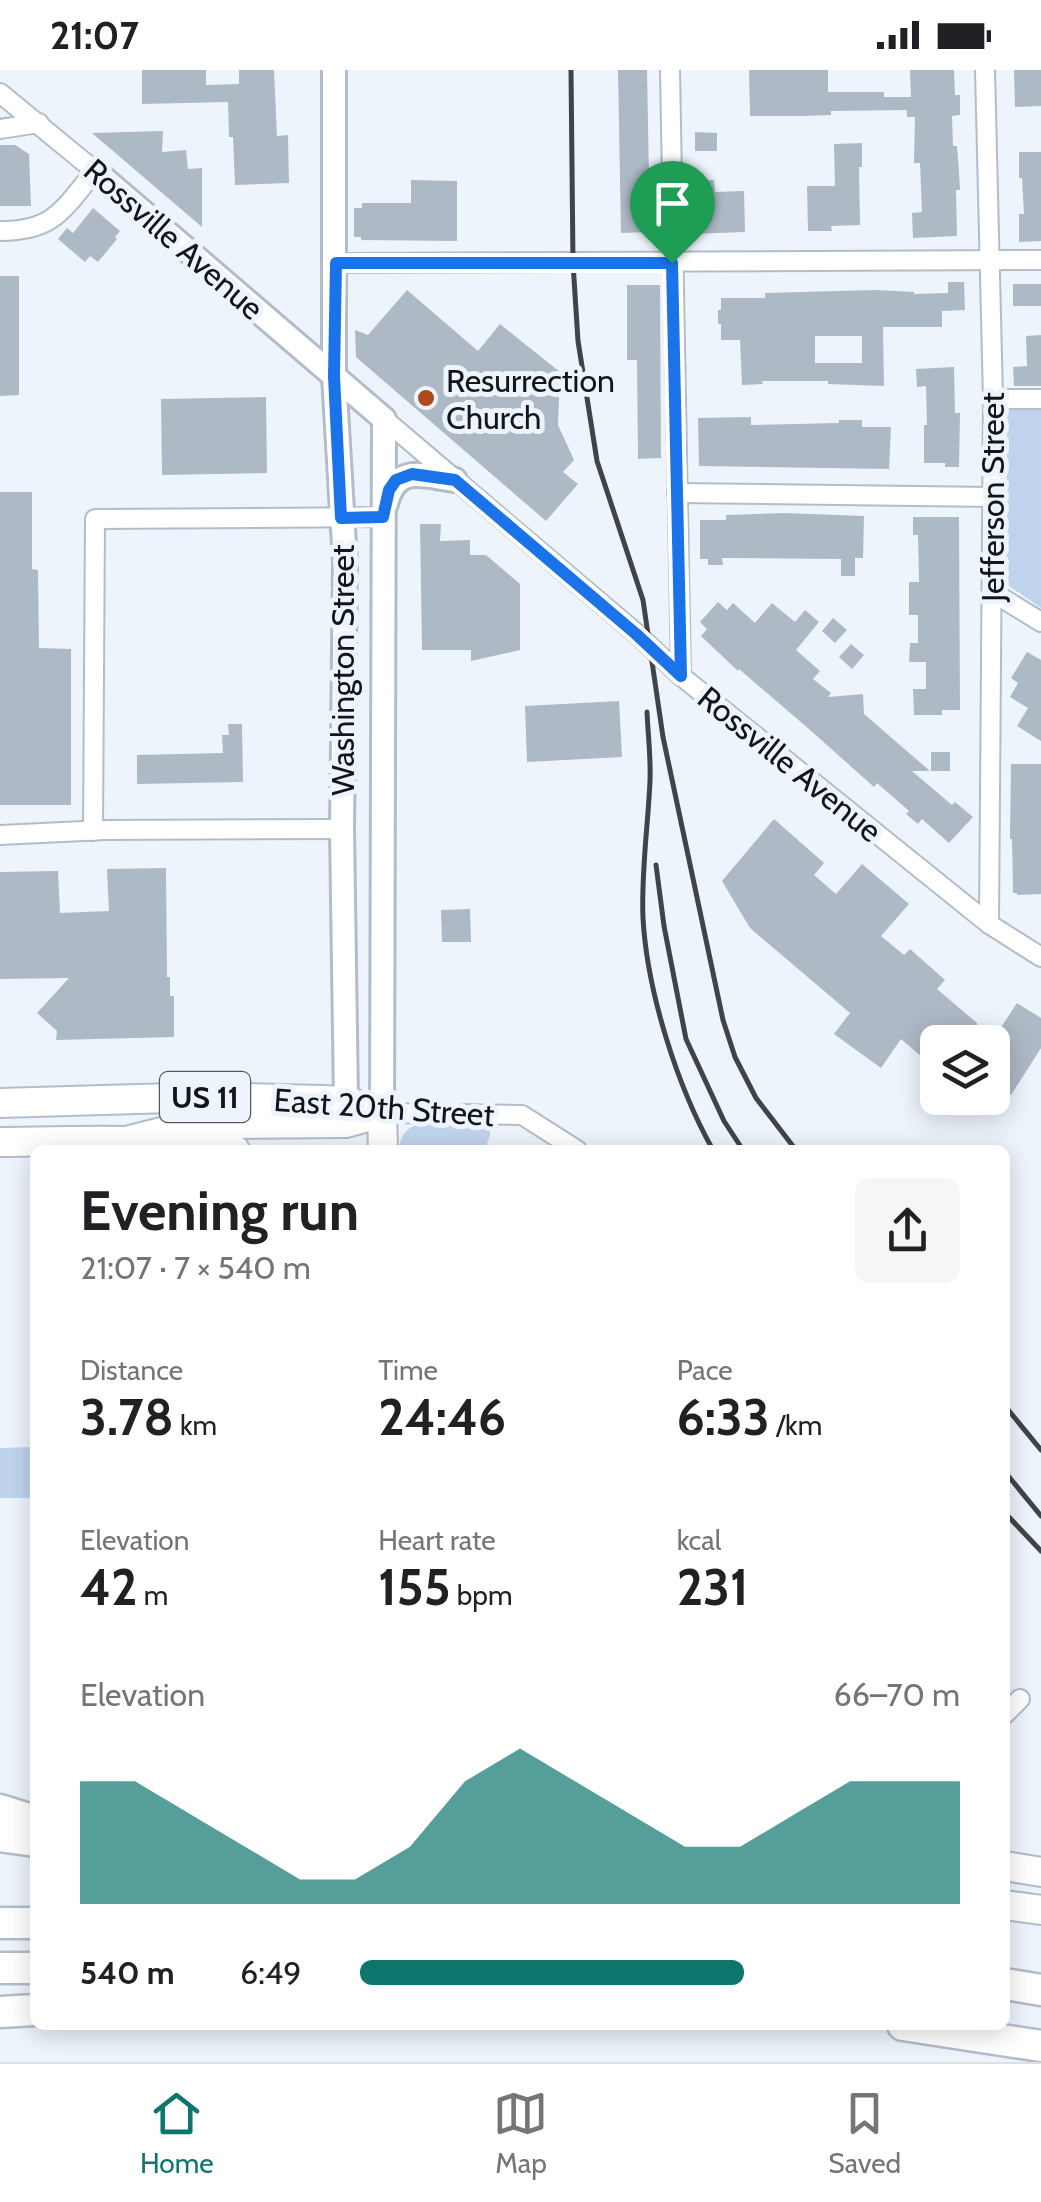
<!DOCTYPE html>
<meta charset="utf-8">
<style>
:root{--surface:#fff;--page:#f6f6f6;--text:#202124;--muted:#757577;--line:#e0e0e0;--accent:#0f766e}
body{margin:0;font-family:Cabin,sans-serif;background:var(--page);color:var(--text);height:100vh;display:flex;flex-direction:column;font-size:38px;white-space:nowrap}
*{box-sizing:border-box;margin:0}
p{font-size:32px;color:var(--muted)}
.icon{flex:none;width:55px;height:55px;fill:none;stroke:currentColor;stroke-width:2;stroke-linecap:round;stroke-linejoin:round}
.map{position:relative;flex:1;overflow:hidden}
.details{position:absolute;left:30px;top:1075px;width:980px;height:885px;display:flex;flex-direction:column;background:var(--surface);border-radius:15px;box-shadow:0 5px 25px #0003}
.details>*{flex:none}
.controls{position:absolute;left:920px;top:955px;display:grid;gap:20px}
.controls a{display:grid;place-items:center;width:90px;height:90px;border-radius:15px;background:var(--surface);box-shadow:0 5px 25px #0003;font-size:50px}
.pin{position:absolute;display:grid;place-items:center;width:85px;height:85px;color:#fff;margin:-102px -42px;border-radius:50% 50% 50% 0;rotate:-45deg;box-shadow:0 0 10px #0007}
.pin .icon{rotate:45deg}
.round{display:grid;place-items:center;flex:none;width:105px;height:105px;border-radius:15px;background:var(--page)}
.overview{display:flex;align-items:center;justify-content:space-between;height:170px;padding:0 50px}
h1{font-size:55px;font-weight:800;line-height:75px}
.metrics{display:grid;grid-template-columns:repeat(3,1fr);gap:15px;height:170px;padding:10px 50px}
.metrics div{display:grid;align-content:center}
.metrics b{font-size:50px;font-weight:800}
.metrics small{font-size:28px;font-weight:400}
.metrics p{font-size:28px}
.chart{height:280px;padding:20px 50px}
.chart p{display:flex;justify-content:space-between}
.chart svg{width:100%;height:180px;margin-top:10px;fill:var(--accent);opacity:.7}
ul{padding:0 50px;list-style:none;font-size:32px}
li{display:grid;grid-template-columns:160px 120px 1fr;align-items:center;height:75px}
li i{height:25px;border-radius:12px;background:var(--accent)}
.status{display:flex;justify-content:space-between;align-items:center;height:70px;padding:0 50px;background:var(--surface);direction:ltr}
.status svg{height:28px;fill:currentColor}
.tab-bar{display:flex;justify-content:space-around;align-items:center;height:140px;border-top:2px solid var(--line);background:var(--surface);font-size:28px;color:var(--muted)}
.tab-bar a{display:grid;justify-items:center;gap:5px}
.tab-bar .on{color:var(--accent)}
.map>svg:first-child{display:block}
</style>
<div class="status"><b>21:07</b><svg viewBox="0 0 49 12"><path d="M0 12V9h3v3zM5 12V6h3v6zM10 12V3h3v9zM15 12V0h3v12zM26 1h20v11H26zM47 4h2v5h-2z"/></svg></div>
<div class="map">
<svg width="1041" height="1992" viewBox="0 0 1041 1992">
<rect width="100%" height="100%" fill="#eef4fc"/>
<!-- green -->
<g fill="#bfd4ec">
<polygon points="1041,339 1041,538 1006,514 1007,340"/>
<path d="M421,1053l69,4v8l-5,15h-86c1,-15 8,-23 22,-27z"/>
<polygon points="35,1377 35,1428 0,1428 0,1378"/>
</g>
<!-- building -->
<g fill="#aeb9c6" fill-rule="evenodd">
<polygon points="142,0 206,0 206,15 239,14 239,0 274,0 277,66 288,65 289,113 235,115 233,67 229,67 228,32 142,34"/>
<polygon points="618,0 647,0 650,162 621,163"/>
<polygon points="749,0 828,0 828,22 884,22 884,27 911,27 910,0 954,0 955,25 960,25 960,45 952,46 953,76 957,76 959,102 960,120 956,120 957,166 913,168 912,143 922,142 920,93 914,93 915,47 907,47 907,40 831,41 831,45 801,46 750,46"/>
<polygon points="1014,0 1041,0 1041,36 1015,37"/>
<polygon points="163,61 162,82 186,80 188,99 202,98 202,157 92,63"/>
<polygon points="695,62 717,63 717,81 695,81"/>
<polygon points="862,73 862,97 859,97 860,155 831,156 832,161 808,161 807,116 835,116 834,74"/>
<polygon points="0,75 15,75 29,84 31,136 0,136"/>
<polygon points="1019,82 1041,82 1041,171 1019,172 1019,144 1024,144 1022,108 1019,108"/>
<polygon points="411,110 457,111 457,171 361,170 361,167 354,167 354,138 362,138 362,133 411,133"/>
<polygon points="714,110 715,122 744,121 745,162 689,164 688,111"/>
<polygon points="93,138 120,161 115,167 117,169 98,192 90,186 85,192 58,169 67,158 73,163"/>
<polygon points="0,206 19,206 19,325 0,326"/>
<path d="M948,212h16l1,28 -23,1v16h-59l1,59 -56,-2v-3h-66l1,3 -21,1 -2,-45h-19v-16h-3v-14h3v-12h44v-5l110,-3 39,2v2l34,-1zM815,266h47v27h-47z"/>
<rect x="1013" y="214" width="28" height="22"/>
<polygon points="627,215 660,215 661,388 638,389 637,290 627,290"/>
<polygon points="407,220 478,281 500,254 560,302 558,355 574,390 563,402 578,414 546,451 356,287 355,260 368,265"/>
<polygon points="1041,265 1041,316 1014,316 1013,297 1027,296 1026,266"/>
<polygon points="954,297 955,343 960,343 959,397 945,397 945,393 924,393 924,355 927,355 926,316 917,317 916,299"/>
<polygon points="266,327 267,403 162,405 161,329"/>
<polygon points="751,347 751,355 839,353 839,350 862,350 862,357 891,357 889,399 699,396 698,348"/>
<polygon points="0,422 32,422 32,499 38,500 39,578 71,579 71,735 0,735"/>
<polygon points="783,443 864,446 863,488 855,488 855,506 841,506 841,489 722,488 723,495 708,495 708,489 700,489 700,450 726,450 726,445"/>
<polygon points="913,447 959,447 960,640 942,640 942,645 914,645 913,619 926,619 926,592 909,592 910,573 918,573 918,545 909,545 909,512 919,512 918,465 913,465"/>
<polygon points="420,454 441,454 440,471 470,470 470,485 486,485 520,514 520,580 471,591 471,580 422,580"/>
<polygon points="718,532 727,540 733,533 755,553 772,533 795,552 805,540 819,552 796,580 820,601 813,609 831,623 828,627 863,624 864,644 930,701 912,701 952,735 955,732 973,747 949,773 922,749 918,754 906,744 909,741 877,713 874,717 809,659 739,599 738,601 701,566 707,559 700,552"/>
<polygon points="833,548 847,560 835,573 822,561"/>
<polygon points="851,574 864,585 852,599 839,587"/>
<polygon points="1027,582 1041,590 1041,671 1017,656 1028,638 1010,627 1018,613 1011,608"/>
<polygon points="619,631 622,687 527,692 525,636"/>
<polygon points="228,654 242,654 243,712 137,714 137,685 223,683 222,665 229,665"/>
<rect x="931" y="682" width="19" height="19"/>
<polygon points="1011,694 1041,694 1041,824 1017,825 1017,823 1013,823 1012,769 1010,769"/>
<polygon points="774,749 824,793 814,805 836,824 862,794 909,834 881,866 904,885 910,879 945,910 937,919 977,953 976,972 938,972 938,987 922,987 901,969 881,998 834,964 850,943 750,858 722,811"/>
<polygon points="166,798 167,907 170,907 170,926 174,926 174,967 56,970 57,961 37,943 69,908 0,909 0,802 58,801 60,843 109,841 107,799"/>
<polygon points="470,839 471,872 442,872 441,840"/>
<polygon points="1017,933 1041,948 1041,978 1011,1025 992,1013 992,971"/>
</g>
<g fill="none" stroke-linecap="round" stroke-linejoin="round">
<defs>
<g id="street">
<polyline points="670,0 681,606"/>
<polyline points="985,0 993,329 989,854"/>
<path d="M0,23l95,78c-32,38 -40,60 -95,60"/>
<polyline points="0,59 39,53"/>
<polyline points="336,193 1041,190"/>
<polyline points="993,329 1041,329"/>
<polyline points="384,349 637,564 681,606 989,854 1041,887"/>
<polyline points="677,423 991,427"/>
<polyline points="992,522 1041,552"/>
<polyline points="93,761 95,449 383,447"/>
<polyline points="0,765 104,760 342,759"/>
<polyline points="382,1043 522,1045 577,1080"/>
<polyline points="1005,1644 1020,1629"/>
</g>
<g id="secondary">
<polyline points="334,0 334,306 345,492 342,759 346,1031"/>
<polyline points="95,101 384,349 382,1043"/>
<path d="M386,434c10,-41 37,-28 69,-24"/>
</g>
<g id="primary">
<polyline points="0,1033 206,1027 322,1030 346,1031 382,1043"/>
<polyline points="382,1043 383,1080"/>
<polyline points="130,1070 173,1059 234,1054 346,1053 382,1043"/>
<path d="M0,1072c78,-1 157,-5 235,8"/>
<polyline points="1005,1796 1041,1802"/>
<polyline points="1005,1835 1041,1840"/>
</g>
<g id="highway">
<polyline points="0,1740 35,1751"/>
<polyline points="0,1766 35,1771"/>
<polyline points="0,1853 35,1853"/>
<polyline points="0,1898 35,1898"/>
<polyline points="1005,1914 1041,1920"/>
<polyline points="0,1942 35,1940"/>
<polyline points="903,1955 1041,1976"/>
</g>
</defs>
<!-- street casing -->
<use href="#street" stroke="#b3bdca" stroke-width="22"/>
<!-- secondary casing -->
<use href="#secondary" stroke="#b3bdca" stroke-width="28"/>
<!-- primary casing -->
<use href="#primary" stroke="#b3bdca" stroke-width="32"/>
<!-- highway casing -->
<use href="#highway" stroke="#b3bdca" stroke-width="35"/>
<!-- street -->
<use href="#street" stroke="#fff" stroke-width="18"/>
<!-- secondary -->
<use href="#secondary" stroke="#fff" stroke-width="22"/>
<!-- primary -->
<use href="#primary" stroke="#fff" stroke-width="28"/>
<!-- highway -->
<use href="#highway" stroke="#fff" stroke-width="30"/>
<!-- rail -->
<g stroke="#404449" stroke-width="5">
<polyline points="571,0 573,193 578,271 597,391 643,530 663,667 723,950 735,987 756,1028 796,1080"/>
<path d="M647,642c1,23 4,46 3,69 -2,45 -9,92 -7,137 4,73 34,168 70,232"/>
<polyline points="656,795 664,856 686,969 724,1051 743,1080"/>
<polyline points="1005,1336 1041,1380"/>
<polyline points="1005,1402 1041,1446"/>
<polyline points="1005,1443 1041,1481"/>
</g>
</g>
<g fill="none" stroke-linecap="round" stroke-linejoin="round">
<defs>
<polygon id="route" points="336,193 672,193 681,606 636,564 455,410 412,404 396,410 389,420 383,447 341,448 334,306"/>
</defs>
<!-- route casing -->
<use href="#route" stroke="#fff" stroke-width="20"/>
<!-- route -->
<use href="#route" stroke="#1a73e8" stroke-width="12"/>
</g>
<!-- markers -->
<circle fill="#ae4a17" stroke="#eef4fc" stroke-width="4" cx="426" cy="328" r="10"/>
<g text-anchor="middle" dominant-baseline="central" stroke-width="10" stroke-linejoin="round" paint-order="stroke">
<!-- shield labels -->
<rect fill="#eef4fc" stroke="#54595e" stroke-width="2.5" x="160" y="1002" width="90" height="50" rx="8"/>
<g font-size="30" font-weight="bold" fill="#12161a">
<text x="205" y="1027">US 11</text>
</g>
<!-- street labels -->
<g font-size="32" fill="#12161a" stroke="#eef4fc">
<text transform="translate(174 169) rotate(41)">Rossville Avenue</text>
<text transform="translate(992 427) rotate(-90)">Jefferson Street</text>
<text transform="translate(342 600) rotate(-90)">Washington Street</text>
<text transform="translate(790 694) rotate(39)">Rossville Avenue</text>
<text transform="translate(384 1037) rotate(4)">East 20th Street</text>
</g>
<!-- poi labels -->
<g font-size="32" fill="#12161a" stroke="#eef4fc" text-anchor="start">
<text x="446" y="310">Resurrection<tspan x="446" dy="37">Church</tspan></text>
</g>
</g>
</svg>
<div class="controls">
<a><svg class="icon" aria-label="layers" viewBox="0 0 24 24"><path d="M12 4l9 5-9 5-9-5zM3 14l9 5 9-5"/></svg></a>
</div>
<div class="pin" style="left:672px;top:193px;background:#1e9e55"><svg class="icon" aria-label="arrive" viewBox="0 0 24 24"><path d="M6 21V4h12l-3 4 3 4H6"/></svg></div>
<section class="details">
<div class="overview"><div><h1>Evening run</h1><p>21:07 · 7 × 540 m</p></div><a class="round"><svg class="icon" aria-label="share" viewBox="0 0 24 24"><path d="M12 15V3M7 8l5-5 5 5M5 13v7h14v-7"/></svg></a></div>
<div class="metrics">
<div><p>Distance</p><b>3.78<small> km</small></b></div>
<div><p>Time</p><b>24:46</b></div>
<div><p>Pace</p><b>6:33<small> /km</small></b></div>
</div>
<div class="metrics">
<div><p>Elevation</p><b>42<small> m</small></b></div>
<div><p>Heart rate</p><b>155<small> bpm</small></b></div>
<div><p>kcal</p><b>231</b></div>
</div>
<div class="chart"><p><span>Elevation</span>66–70 m</p>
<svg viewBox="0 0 160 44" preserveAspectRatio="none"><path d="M0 44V14L10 14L20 22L30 30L40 38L50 38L60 30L70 14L80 6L90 14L100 22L110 30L120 30L130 22L140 14L150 14L160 14V44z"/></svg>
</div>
<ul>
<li><b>540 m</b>6:49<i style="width:64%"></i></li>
</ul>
</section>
</div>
<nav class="tab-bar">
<a class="on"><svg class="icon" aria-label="home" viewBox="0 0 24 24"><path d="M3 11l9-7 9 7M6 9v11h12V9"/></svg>Home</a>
<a><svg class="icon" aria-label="map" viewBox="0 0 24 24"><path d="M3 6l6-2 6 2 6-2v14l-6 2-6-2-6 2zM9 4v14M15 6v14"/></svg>Map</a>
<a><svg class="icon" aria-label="saved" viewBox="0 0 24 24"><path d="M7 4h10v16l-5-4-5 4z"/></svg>Saved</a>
</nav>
